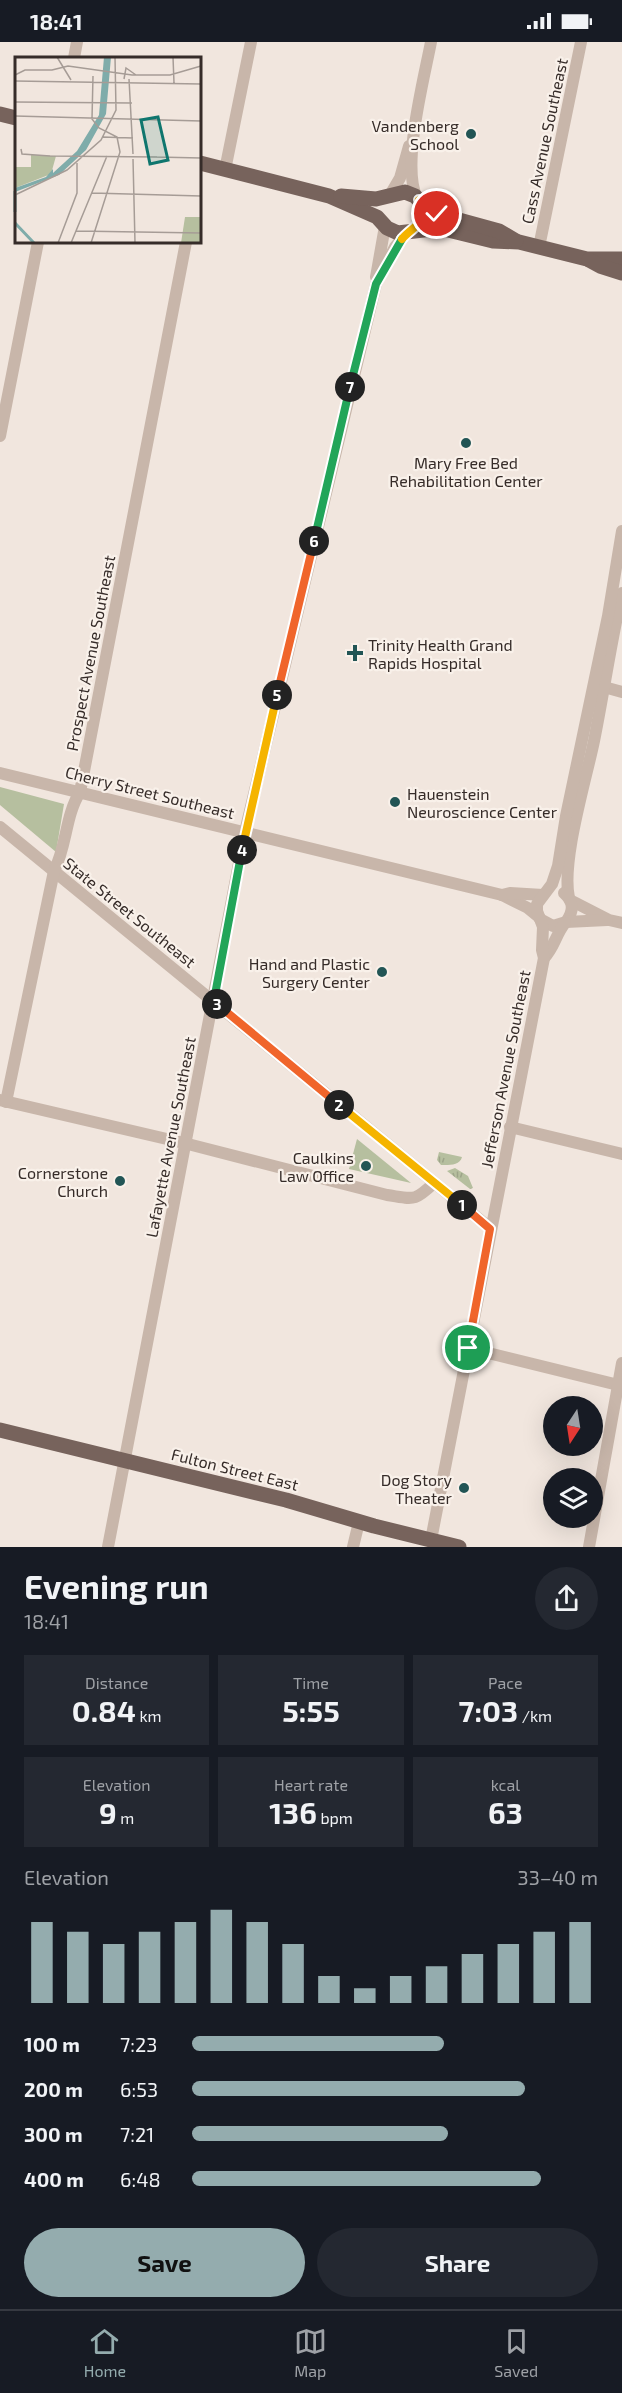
<!DOCTYPE html>
<meta charset="utf-8">
<style>
:root{--surface:#171b24;--page:#242831;--text:#f1f3f6;--muted:#9ea1a6;--line:#363941;--accent:#94acae}
body{margin:0;font-family:"Exo 2",sans-serif;background:var(--page);color:var(--text);height:100vh;display:flex;flex-direction:column;font-size:22px;white-space:nowrap}
*{box-sizing:border-box;margin:0}
p{font-size:20px;color:var(--muted)}
.icon{flex:none;width:33px;height:33px;fill:none;stroke:currentColor;stroke-width:2;stroke-linecap:round;stroke-linejoin:round}
.map{position:relative;height:1505px;overflow:hidden}
.side{display:flex;flex-direction:column;background:var(--surface);flex:1}
.side>*{flex:none}
.needle{width:39px;rotate:192deg}
.tools{position:absolute;left:543px;top:1354px;display:grid;gap:12px}
.tools a{display:grid;place-items:center;width:60px;height:60px;border-radius:50%;background:var(--surface);box-shadow:0 6px 24px #0002;font-size:30px}
.pin{position:absolute;display:grid;place-items:center;width:51px;height:51px;color:#fff;margin:-26px;border:3px solid #fff;border-radius:50%;box-shadow:0 2px 6px #0007}
.km{position:absolute;width:30px;height:30px;margin:-15px;border-radius:50%;background:#222;color:#fff;font-size:16px;line-height:30px;text-align:center}
.round{display:grid;place-items:center;flex:none;width:63px;height:63px;border-radius:32px;background:var(--page)}
.summary{display:flex;align-items:center;justify-content:space-between;height:102px;padding:0 24px}
h1{font-size:33px;font-weight:700;line-height:45px}
.stats{display:grid;grid-template-columns:repeat(3,1fr);gap:9px;height:102px;padding:6px 24px}
.stats div{display:grid;align-content:center;border-radius:0px;background:var(--page);text-align:center}
.stats b{font-size:30px;font-weight:700}
.stats small{font-size:16px;font-weight:400}
.stats p{font-size:16px}
.chart{height:168px;padding:12px 24px}
.chart p{display:flex;justify-content:space-between}
.chart svg{width:100%;height:108px;margin-top:6px;stroke:var(--accent);stroke-width:6}
.action{display:flex;gap:12px;margin-top:auto;padding:12px 24px}
.action a{flex:1;height:69px;border-radius:36px;background:var(--accent);color:#111;font-size:24px;font-weight:700;line-height:69px;text-align:center}
.action a+a{background:var(--page);color:var(--text)}
ul{padding:0 24px;list-style:none;font-size:20px}
li{display:grid;grid-template-columns:96px 72px 1fr;align-items:center;height:45px}
li i{height:15px;border-radius:8px;background:var(--accent)}
.status{display:flex;justify-content:space-between;align-items:center;height:42px;padding:0 30px;background:var(--surface);direction:ltr}
.status svg{height:16px;fill:currentColor}
.tabs{display:flex;justify-content:space-around;align-items:center;height:84px;border-top:2px solid var(--line);background:var(--surface);font-size:16px;color:var(--muted)}
.tabs a{display:grid;justify-items:center;gap:3px}
.tabs .active{color:var(--accent)}
.map>svg:first-child{display:block}
</style>
<div class="status"><b>18:41</b><svg viewBox="0 0 49 12"><path d="M0 12V9h3v3zM5 12V6h3v6zM10 12V3h3v9zM15 12V0h3v12zM26 1h20v11H26zM47 4h2v5h-2z"/></svg></div>
<div class="map">
<svg width="622" height="1505" viewBox="0 0 622 1505">
<defs>
<pattern id="grass-tufts" width="24" height="20" patternUnits="userSpaceOnUse" patternTransform="scale(1.5)"><rect width="24" height="20" fill="#b6bf9f"/><path d="M3 7l-1-3M5 7V3M7 7l1-3M15 17l-1-3M17 17v-4M19 17l1-3" fill="none" stroke="#9da489"/></pattern>
</defs>
<rect width="100%" height="100%" fill="#f1e6de"/>
<!-- grass -->
<g fill="url(#grass-tufts)">
<path d="M439,1110l23,5c-2,9 -14,8 -21,8l-4,-5z"/>
<polygon points="455,1126 468,1134 473,1146 470,1147 447,1129"/>
</g>
<!-- park -->
<g fill="#b6bf9f">
<polygon points="0,745 64,762 56,810 0,763"/>
<polygon points="357,1097 411,1141 349,1127"/>
</g>
<g fill="none" stroke-linecap="round" stroke-linejoin="round">
<!-- minor -->
<g stroke="#c8b6aa" stroke-width="12">
<polyline points="74,16 77,0"/>
<polyline points="225,128 251,0"/>
<polyline points="390,153 400,136 409,104"/>
<path d="M417,156c-16,-32 7,-119 14,-156"/>
<polyline points="539,205 581,0"/>
<polyline points="376,235 385,184"/>
<polyline points="0,394 38,200"/>
<polyline points="604,645 622,650"/>
<polyline points="0,731 502,853 528,866 539,875"/>
<polyline points="0,785 491,1187"/>
<polyline points="502,853 510,851 543,853"/>
<path d="M569,856c-8,-37 17,-118 25,-157 10,-50 17,-99 28,-148"/>
<polyline points="570,858 609,878 622,881"/>
<path d="M540,877l13,7 13,-4c8,-11 8,-20 -2,-29"/>
<polyline points="566,880 607,878"/>
<path d="M544,916c10,-10 12,-24 21,-35"/>
<path d="M0,1058l184,43 203,52c27,4 27,7 47,-12"/>
<path d="M6,1060l48,-231c13,-25 11,-55 26,-79l106,-550"/>
<polyline points="510,1085 622,1112"/>
<polyline points="468,1306 622,1344"/>
<polyline points="431,1498 544,916 542,908 543,885 537,869 537,862 552,842 558,824 566,774 608,574 622,489"/>
<polyline points="108,1505 245,790 376,242 395,205 407,191"/>
<polyline points="353,1505 359,1480"/>
<polyline points="589,1505 622,1321"/>
</g>
<!-- major -->
<g stroke="#77635c" stroke-width="15">
<polyline points="0,72 16,76"/>
<polyline points="200,121 329,154 377,175 387,186 398,191 440,186 493,199 519,200 587,217 622,217"/>
<polyline points="341,154 376,157 405,150 415,154 426,166 437,172 499,189 516,199"/>
<polyline points="589,218 600,224 622,231"/>
<polyline points="0,1388 286,1458 374,1484 459,1505"/>
</g>
</g>
<g fill="none" stroke-linecap="round" stroke-linejoin="round">
<defs>
<polyline id="split-1" points="462,1163 490,1187 468,1306"/>
<polyline id="split-2" points="339,1063 462,1163"/>
<polyline id="split-3" points="217,962 339,1063"/>
<polyline id="split-4" points="217,962 214,958 242,808"/>
<polyline id="split-5" points="242,808 277,653"/>
<polyline id="split-6" points="277,653 314,499"/>
<polyline id="split-7" points="314,499 350,345"/>
<polyline id="split-8" points="350,345 376,242 402,197"/>
<path id="split-9" d="M402,197c12,-14 28,-16 17,-39l18,14"/>
</defs>
<!-- split-1 casing -->
<use href="#split-1" stroke="#fff" stroke-width="12"/>
<!-- split-2 casing -->
<use href="#split-2" stroke="#fff" stroke-width="12"/>
<!-- split-3 casing -->
<use href="#split-3" stroke="#fff" stroke-width="12"/>
<!-- split-4 casing -->
<use href="#split-4" stroke="#fff" stroke-width="12"/>
<!-- split-5 casing -->
<use href="#split-5" stroke="#fff" stroke-width="12"/>
<!-- split-6 casing -->
<use href="#split-6" stroke="#fff" stroke-width="12"/>
<!-- split-7 casing -->
<use href="#split-7" stroke="#fff" stroke-width="12"/>
<!-- split-8 casing -->
<use href="#split-8" stroke="#fff" stroke-width="12"/>
<!-- split-9 casing -->
<use href="#split-9" stroke="#fff" stroke-width="12"/>
<!-- split-1 -->
<use href="#split-1" stroke="#f0652b" stroke-width="8"/>
<!-- split-2 -->
<use href="#split-2" stroke="#f5b400" stroke-width="8"/>
<!-- split-3 -->
<use href="#split-3" stroke="#f0652b" stroke-width="8"/>
<!-- split-4 -->
<use href="#split-4" stroke="#22a559" stroke-width="8"/>
<!-- split-5 -->
<use href="#split-5" stroke="#f5b400" stroke-width="8"/>
<!-- split-6 -->
<use href="#split-6" stroke="#f0652b" stroke-width="8"/>
<!-- split-7 -->
<use href="#split-7" stroke="#22a559" stroke-width="8"/>
<!-- split-8 -->
<use href="#split-8" stroke="#22a559" stroke-width="8"/>
<!-- split-9 -->
<use href="#split-9" stroke="#f5b400" stroke-width="8"/>
</g>
<!-- markers -->
<g fill="#255" stroke="#f9f1ea" stroke-width="2">
<circle cx="471" cy="92" r="6"/>
<circle cx="466" cy="401" r="6"/>
<path d="M352 602h6v6h6v6h-6v6h-6v-6h-6v-6h6z"/>
<circle cx="395" cy="760" r="6"/>
<circle cx="382" cy="930" r="6"/>
<circle cx="366" cy="1124" r="6"/>
<circle cx="120" cy="1139" r="6"/>
<circle cx="464" cy="1446" r="6"/>
</g>
<g text-anchor="middle" dominant-baseline="central" stroke-width="4.5" stroke-linejoin="round" paint-order="stroke">
<!-- poi labels -->
<g font-size="16" fill="#362c29" stroke="#f9f1ea" text-anchor="end">
<text x="459" y="83">Vandenberg<tspan x="459" dy="18">School</tspan></text>
<text x="466" y="420" text-anchor="middle">Mary Free Bed<tspan x="466" dy="18">Rehabilitation Center</tspan></text>
<text x="368" y="602" text-anchor="start">Trinity Health Grand<tspan x="368" dy="18">Rapids Hospital</tspan></text>
<text x="407" y="751" text-anchor="start">Hauenstein<tspan x="407" dy="18">Neuroscience Center</tspan></text>
<text x="370" y="921">Hand and Plastic<tspan x="370" dy="18">Surgery Center</tspan></text>
<text x="354" y="1115">Caulkins<tspan x="354" dy="18">Law Office</tspan></text>
<text x="108" y="1130">Cornerstone<tspan x="108" dy="18">Church</tspan></text>
<text x="452" y="1437">Dog Story<tspan x="452" dy="18">Theater</tspan></text>
</g>
<!-- street labels -->
<g font-size="16" fill="#362c29" stroke="#f9f1ea">
<text transform="translate(544 99) rotate(-78)">Cass Avenue Southeast</text>
<text transform="translate(90 611) rotate(-79)">Prospect Avenue Southeast</text>
<text transform="translate(150 750) rotate(14)">Cherry Street Southeast</text>
<text transform="translate(130 870) rotate(39)">State Street Southeast</text>
<text transform="translate(505 1027) rotate(-79)">Jefferson Avenue Southeast</text>
<text transform="translate(170 1095) rotate(-79)">Lafayette Avenue Southeast</text>
<text transform="translate(235 1427) rotate(14)">Fulton Street East</text>
</g>
</g>
<!-- overview -->
<g transform="translate(15 15)">
<rect width="186" height="186" fill="#f1e6de"/>
<path d="M170,160h16v26h-20z" fill="#b6bf9f"/>
<path d="M16,98l25,1 -5,18 -36,14v-21h16z" fill="#b6bf9f"/>
<path d="M89,0h7l-5,57 -20,36 -27,25 -44,17v-4l31,-11 7,-8v4l24,-22 22,-36z" fill="#7facaa"/>
<path fill="none" stroke="#7facaa" stroke-width="3" d="M0,134v21M0,166l19,20"/>
<path fill="none" stroke="#a69c96" stroke-width="1.5" d="M42,0l14,23M158,0l1,26M0,18l10,-5h27l16,-4 64,9h38l31,-9M109,22l2,-11 10,7M114,22l4,75M0,24l186,3M0,45l117,1M0,59l186,5M87,80l31,1M6,92l1,5 28,2 107,1M141,100l45,1M118,102l2,84M77,136l109,3M0,138l52,-25 34,-30 15,-30 -1,-53M61,174l125,2M43,186l19,-50v-30M56,186l36,-87M76,186l29,-91 -3,-15 -18,-9 -7,-9 1,-43"/>
<path fill="#0f766e" fill-opacity="0.15" stroke="#0f766e" stroke-width="3" d="M143,60l10,43 -18,4 -9,-44z"/>
<rect width="186" height="186" fill="none" stroke="#362c29" stroke-width="3"/>
</g>
</svg>
<div class="tools">
<a><svg class="needle" viewBox="-14 -14 28 28"><path d="M0-13l5 13h-10z" fill="#e53935"/><path d="M0 13l5-13h-10z" fill="#9ea1a6"/></svg></a>
<a><svg class="icon" aria-label="layers" viewBox="0 0 24 24"><path d="M12 4l9 5-9 5-9-5zM3 14l9 5 9-5"/></svg></a>
</div>
<div class="pin" style="left:468px;top:1306px;background:#1e9e55"><svg class="icon" aria-label="arrive" viewBox="0 0 24 24"><path d="M6 21V4h12l-3 4 3 4H6"/></svg></div>
<div class="pin" style="left:437px;top:172px;background:#d93025"><svg class="icon" aria-label="check" viewBox="0 0 24 24"><path d="M5 12l5 5 9-10"/></svg></div>
<b class="km" style="left:462px;top:1163px">1</b>
<b class="km" style="left:339px;top:1063px">2</b>
<b class="km" style="left:217px;top:962px">3</b>
<b class="km" style="left:242px;top:808px">4</b>
<b class="km" style="left:277px;top:653px">5</b>
<b class="km" style="left:314px;top:499px">6</b>
<b class="km" style="left:350px;top:345px">7</b>
</div>
<section class="side">
<div class="summary"><div><h1>Evening run</h1><p>18:41</p></div><a class="round"><svg class="icon" aria-label="share" viewBox="0 0 24 24"><path d="M12 15V3M7 8l5-5 5 5M5 13v7h14v-7"/></svg></a></div>
<div class="stats">
<div><p>Distance</p><b>0.84<small> km</small></b></div>
<div><p>Time</p><b>5:55</b></div>
<div><p>Pace</p><b>7:03<small> /km</small></b></div>
</div>
<div class="stats">
<div><p>Elevation</p><b>9<small> m</small></b></div>
<div><p>Heart rate</p><b>136<small> bpm</small></b></div>
<div><p>kcal</p><b>63</b></div>
</div>
<div class="chart"><p><span>Elevation</span>33–40 m</p>
<svg viewBox="0 0 160 44" preserveAspectRatio="none"><path d="M5 44V11M15 44V15M25 44V20M35 44V15M45 44V11M55 44V6M65 44V11M75 44V20M85 44V33M95 44V38M105 44V33M115 44V29M125 44V24M135 44V20M145 44V15M155 44V11"/></svg>
</div>
<ul>
<li><b>100 m</b>7:23<i style="width:62%"></i></li>
<li><b>200 m</b>6:53<i style="width:82%"></i></li>
<li><b>300 m</b>7:21<i style="width:63%"></i></li>
<li><b>400 m</b>6:48<i style="width:86%"></i></li>
</ul>
<div class="action"><a>Save</a><a>Share</a></div>
</section>
<nav class="tabs">
<a class="active"><svg class="icon" aria-label="home" viewBox="0 0 24 24"><path d="M3 11l9-7 9 7M6 9v11h12V9"/></svg>Home</a>
<a><svg class="icon" aria-label="map" viewBox="0 0 24 24"><path d="M3 6l6-2 6 2 6-2v14l-6 2-6-2-6 2zM9 4v14M15 6v14"/></svg>Map</a>
<a><svg class="icon" aria-label="saved" viewBox="0 0 24 24"><path d="M7 4h10v16l-5-4-5 4z"/></svg>Saved</a>
</nav>
